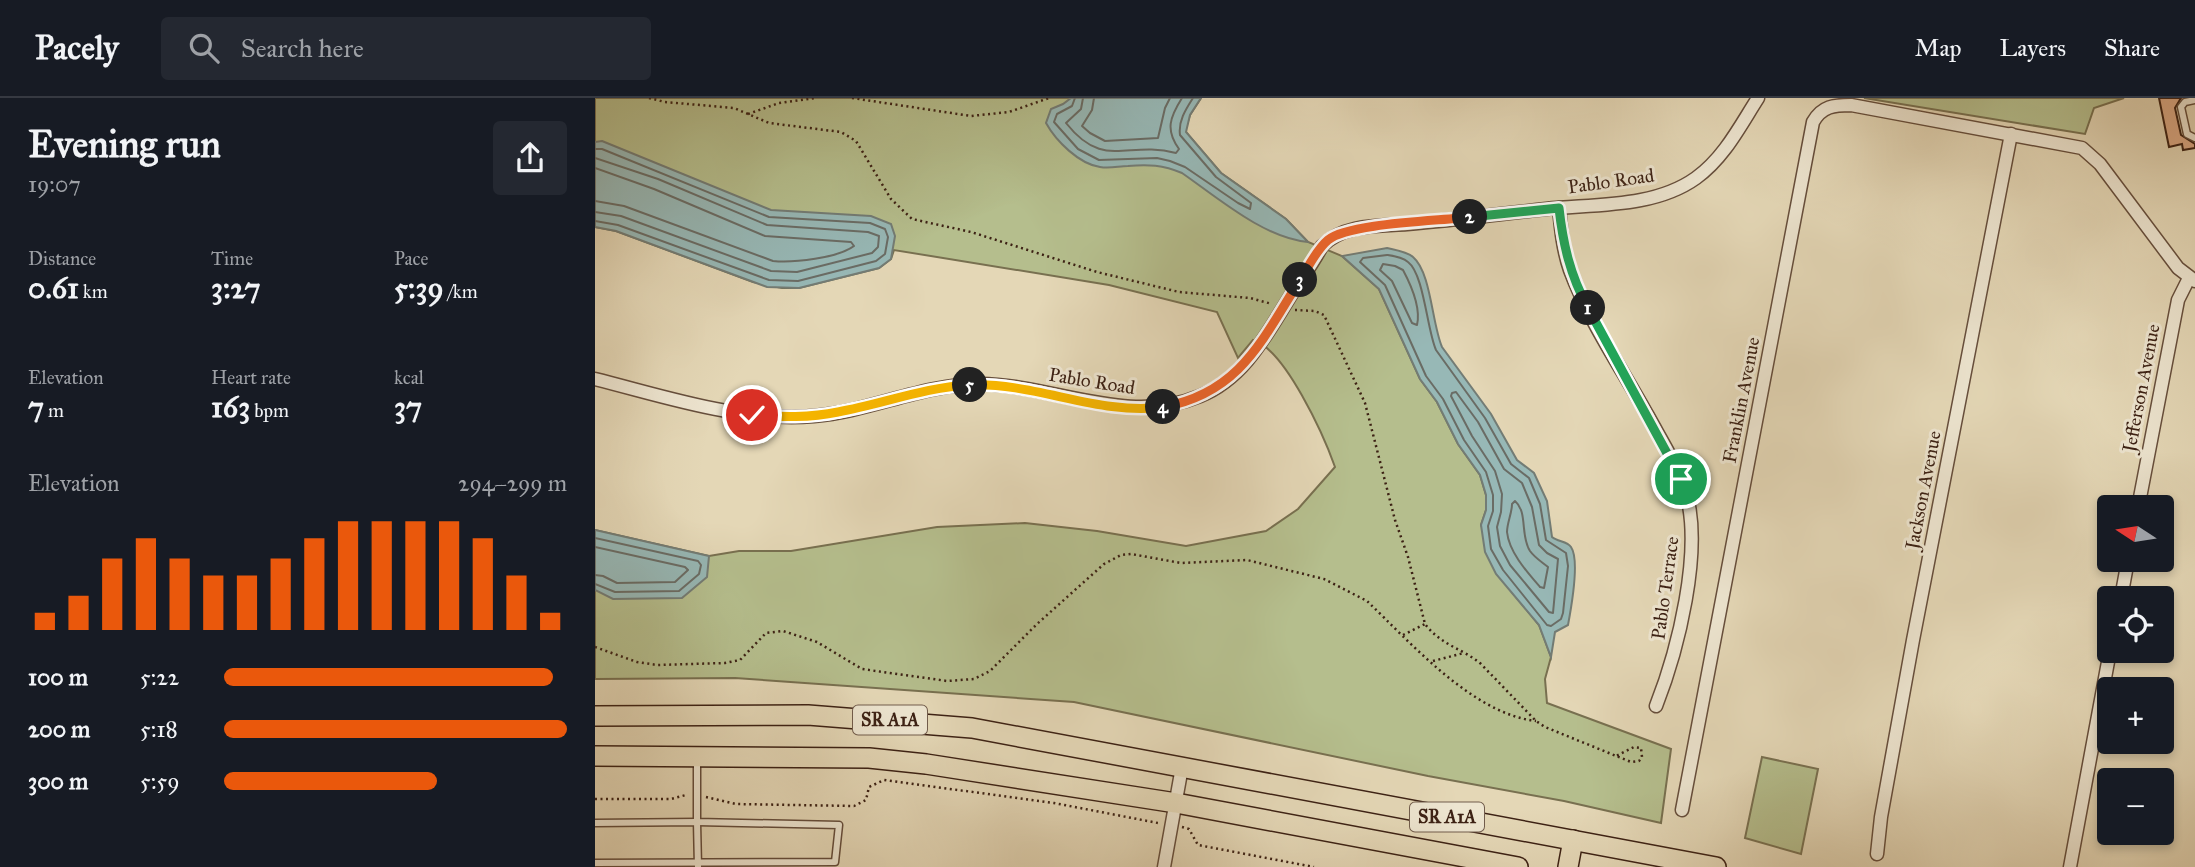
<!DOCTYPE html>
<meta charset="utf-8">
<style>
:root{--surface:#171b24;--page:#242831;--text:#f1f3f6;--muted:#9ea1a6;--line:#363941;--accent:#ea580c}
body{margin:0;font-family:"IM FELL Great Primer",serif;background:var(--page);color:var(--text);height:100vh;display:flex;flex-direction:column;font-size:26px;white-space:nowrap}
*{box-sizing:border-box;margin:0}
p{font-size:23px;color:var(--muted)}
.icon{flex:none;width:38px;height:38px;fill:none;stroke:currentColor;stroke-width:2;stroke-linecap:round;stroke-linejoin:round}
.map{position:relative;flex:1;overflow:hidden}
.drawer{display:flex;flex-direction:column;background:var(--surface);width:595px}
.drawer>*{flex:none}
.needle{width:46px;rotate:282deg}
.controls{position:absolute;left:1502px;top:397px;display:grid;gap:14px}
.controls a{display:grid;place-items:center;width:77px;height:77px;border-radius:7px;background:var(--surface);box-shadow:0 4px 10px #0003;font-size:35px}
.pin{position:absolute;display:grid;place-items:center;width:60px;height:60px;color:#fff;margin:-30px;border:4px solid #fff;border-radius:50%;box-shadow:0 2px 7px #0007}
.km{position:absolute;width:35px;height:35px;margin:-18px;border-radius:50%;background:#222;color:#fff;font-size:19px;line-height:35px;text-align:center}
.round{display:grid;place-items:center;flex:none;width:74px;height:74px;border-radius:7px;background:var(--page)}
.head{display:flex;align-items:center;justify-content:space-between;height:119px;padding:0 28px}
h1{font-size:38px;font-weight:700;line-height:52px}
.figures{display:grid;grid-template-columns:repeat(3,1fr);gap:10px;height:119px;padding:7px 28px}
.figures div{display:grid;align-content:center}
.figures b{font-size:30px;font-weight:700}
.figures small{font-size:19px;font-weight:400}
.figures p{font-size:19px}
.chart{height:196px;padding:14px 28px}
.chart p{display:flex;justify-content:space-between}
.chart svg{width:100%;height:126px;margin-top:7px;stroke:var(--accent);stroke-width:6}
ul{padding:0 28px;list-style:none;font-size:23px}
li{display:grid;grid-template-columns:112px 84px 1fr;align-items:center;height:52px}
li i{height:18px;border-radius:9px;background:var(--accent)}
header{display:flex;align-items:center;gap:42px;box-sizing:border-box;height:98px;padding:0 35px;background:var(--surface);border-bottom:2px solid var(--line)}
header strong{font-size:33px}
nav{display:flex;gap:38px;margin-inline-start:auto;font-size:24px}
.search{width:490px;height:63px;background:var(--page);display:flex;align-items:center;gap:18px;box-sizing:border-box;padding:0 24px;border-radius:7px;color:var(--muted);font-size:26px}
main{display:flex;flex:1;min-height:0}
.map>svg:first-child{display:block}
</style>
<header>
<strong>Pacely</strong>
<div class="search"><svg class="icon" aria-label="search" viewBox="0 0 24 24"><circle cx="10" cy="10" r="6"/><path d="M15 15l6 6"/></svg>Search here</div>
<nav><a>Map</a><a>Layers</a><a>Share</a></nav>
</header>
<main>
<section class="drawer">
<div class="head"><div><h1>Evening run</h1><p>19:07</p></div><a class="round"><svg class="icon" aria-label="share" viewBox="0 0 24 24"><path d="M12 15V3M7 8l5-5 5 5M5 13v7h14v-7"/></svg></a></div>
<div class="figures">
<div><p>Distance</p><b>0.61<small> km</small></b></div>
<div><p>Time</p><b>3:27</b></div>
<div><p>Pace</p><b>5:39<small> /km</small></b></div>
</div>
<div class="figures">
<div><p>Elevation</p><b>7<small> m</small></b></div>
<div><p>Heart rate</p><b>163<small> bpm</small></b></div>
<div><p>kcal</p><b>37</b></div>
</div>
<div class="chart"><p><span>Elevation</span>294–299 m</p>
<svg viewBox="0 0 160 44" preserveAspectRatio="none"><path d="M5 44V38M15 44V32M25 44V19M35 44V12M45 44V19M55 44V25M65 44V25M75 44V19M85 44V12M95 44V6M105 44V6M115 44V6M125 44V6M135 44V12M145 44V25M155 44V38"/></svg>
</div>
<ul>
<li><b>100 m</b>5:22<i style="width:96%"></i></li>
<li><b>200 m</b>5:18<i style="width:100%"></i></li>
<li><b>300 m</b>5:59<i style="width:62%"></i></li>
</ul>
</section>
<div class="map">
<svg width="1600" height="769" viewBox="0 0 1600 769">
<rect width="100%" height="100%" fill="#e4d7b6"/>
<filter id="stains"><feTurbulence type="fractalNoise" baseFrequency=".00286" numOctaves="4"/><feColorMatrix values="0 0 0 0 .2 0 0 0 0 .09 0 0 0 0 .02 0 0 0 .5 -.17"/></filter>
<radialGradient id="worn" r=".72"><stop offset=".6" stop-color="#630" stop-opacity="0"/><stop offset="1" stop-color="#630" stop-opacity=".3"/></radialGradient>
<!-- green -->
<g fill="#b5be8d" stroke="#787050" stroke-width="2">
<path d="M0,0h606l-11,17 -5,16 36,42 65,46 22,23 34,14 37,33 41,90 17,23 21,42 22,31 6,20v15l-5,15 26,61 32,39 12,32 -6,22 2,24 124,46 -10,74 -97,-22 -136,-25 -354,-74 -339,-24 -140,1v-149l114,26 30,-5h52l146,-24 88,-4 72,8 89,15 80,-15 32,-22 37,-42c-11,-31 -50,-118 -82,-127l-15,18 -21,-46 -108,-27 -215,-35 -3,9 -12,9 -80,20h-17l-29,-6 -137,-51 -21,-4z"/>
<polygon points="1269,0 1529,0 1499,10 1490,36"/>
<polygon points="1167,659 1223,671 1206,756 1150,740"/>
</g>
<!-- water -->
<g fill="#97b8b6" stroke="#737c75" stroke-width="2">
<path d="M476,0h130l-11,17 -4,17 35,41 65,46 22,23c-44,-4 -90,-44 -126,-69 -19,-8 -34,-9 -54,-7 -9,0 -18,3 -28,1 -21,-3 -44,-26 -54,-44l5,-14 12,-5z"/>
<polygon points="7,43 176,112 276,118 296,126 300,138 296,161 284,170 204,190 172,189 21,133 0,129 0,44"/>
<path d="M792,150c8,2 19,3 26,9 18,15 19,67 29,90l49,67 26,46 17,13 13,28 5,36c6,5 15,4 19,10 9,13 0,62 -3,78l-13,7 -4,25 -12,-32 -43,-51 -11,-22 -4,-27 5,-15v-15l-6,-20 -22,-31 -21,-42 -17,-23 -41,-90 -37,-33z"/>
<polygon points="0,432 114,458 112,479 87,500 18,501 0,492"/>
</g>
<g fill="none" stroke-linecap="round" stroke-linejoin="round">
<!-- shore -->
<g stroke="#6a6c65" stroke-width="2">
<path d="M480,0l-3,8 -15,8 -3,8 24,27 21,11 58,-2 13,3 15,6 53,36 12,6 1,-6 -35,-26 -36,-42c-2,-14 6,-26 13,-37"/>
<path d="M488,0l-2,11 -15,14c38,48 61,17 110,30l3,-4c-14,-19 -9,-32 3,-51"/>
<polyline points="499,0 497,12 487,28 495,35 510,43 563,40 570,10 575,0"/>
<polyline points="0,51 7,51 174,119 275,125 290,131 293,139 290,156 281,163 203,183 174,182 23,127 0,123"/>
<polyline points="0,60 63,81 172,127 273,134 284,138 283,149 277,155 202,174 176,173 26,118 0,114"/>
<path d="M0,70l59,21 111,47 86,6 3,4c-16,12 -61,17 -81,15l-149,-55 -29,-5"/>
<path d="M792,157c7,1 15,2 21,7 16,12 19,68 28,88l49,68 26,46 18,14 11,26 6,36 20,13 2,13 -5,47 -2,6 -10,7 -4,-1 -44,-55 -12,-21 -3,-23 5,-15v-16l-7,-23 -22,-32 -21,-41 -17,-23 -41,-91 -25,-23 3,-4z"/>
<path d="M788,166l12,2 8,4c8,15 18,38 14,55l-5,-2 -20,-42 -12,-11z"/>
<polygon points="861,294 883,324 909,371 927,385 937,409 944,447 952,455 963,461 958,515 954,514 915,467 905,448 902,429 906,414 907,396 900,373 877,338 856,298 857,295"/>
<path d="M920,403c13,11 5,35 15,50 5,7 12,11 18,16l-4,21 -4,-1c-13,-15 -31,-35 -33,-55 0,-9 5,-19 5,-28z"/>
<polyline points="0,440 103,463 106,467 104,476 84,493 20,494 0,486"/>
<polyline points="0,449 90,469 93,472 80,484 22,485 8,478 0,477"/>
</g>
</g>
<!-- building -->
<polygon fill="#ddab87" stroke="#3c2114" stroke-width="2" points="1564,0 1586,0 1580,10 1586,37 1600,46 1600,50 1588,52 1587,46 1574,49"/>
<g fill="none" stroke-linecap="round" stroke-linejoin="round">
<defs>
<g id="service">
<polyline points="1600,2 1590,4 1586,9 1592,36 1600,40"/>
<polyline points="0,725 102,724 103,769"/>
<polyline points="0,765 240,764 244,727 102,724 102,663"/>
</g>
<g id="minor">
<path d="M964,110c2,21 4,42 11,62 19,51 52,99 78,146 13,24 30,50 38,77 17,58 -8,157 -30,213"/>
<path d="M0,281c72,18 144,43 219,37 57,-5 109,-32 166,-32 75,1 147,42 220,12 43,-17 65,-59 88,-96 11,-18 24,-35 34,-54 22,-22 56,-20 85,-22 47,-4 93,-10 139,-15 49,-5 108,-1 150,-31 28,-20 44,-52 62,-80"/>
<polyline points="1543,410 1583,202 1594,180"/>
<polyline points="1526,500 1533,462"/>
<path d="M1087,712l131,-688c9,-16 21,-17 38,-17l231,43 18,16 78,104 17,13"/>
<polyline points="1282,756 1286,719 1318,542 1416,36"/>
<polyline points="569,769 587,669"/>
<polyline points="1475,769 1515,553"/>
</g>
<g id="primary">
<polyline points="0,618 213,617 377,630 1121,769"/>
<polyline points="0,658 274,660 331,666 581,705 923,769"/>
<polyline points="973,769 978,742"/>
</g>
</defs>
<!-- service casing -->
<use href="#service" stroke="#664e3c" stroke-width="9"/>
<!-- minor casing -->
<use href="#minor" stroke="#664e3c" stroke-width="15"/>
<!-- primary casing -->
<use href="#primary" stroke="#3c2114" stroke-width="22"/>
<!-- path -->
<g stroke="#3c2114" stroke-width="2.5" stroke-dasharray="2 3.5" stroke-linecap="butt">
<polyline points="54,0 70,4 139,10 174,25 246,34 261,43 296,101 317,121 376,134 502,174 584,194 655,200 677,206"/>
<polyline points="257,0 376,18 414,14 454,0"/>
<polyline points="153,16 184,5 220,0"/>
<path d="M700,212l20,1 9,4 41,88 30,117 13,37 17,67c17,22 37,24 56,40l55,57 9,6 86,35 8,-1 3,-4 -1,-9 -7,-1 -18,9"/>
<polyline points="808,537 830,526"/>
<path d="M0,549l42,15 20,3 68,-2 15,-3 26,-27 17,-2 34,11 45,27 85,12 27,-2 16,-8 47,-47 67,-60 17,-9 10,-1 50,9 66,-3 77,19 43,22c44,42 106,113 169,120"/>
<polyline points="838,563 869,555"/>
<polyline points="111,699 141,706 259,708 271,702 274,689 289,682 459,705 563,725"/>
<polyline points="0,701 76,701 91,697"/>
<polyline points="587,729 594,731 603,747 719,769"/>
</g>
<!-- service -->
<use href="#service" stroke="#ede5d0" stroke-width="6"/>
<!-- minor -->
<use href="#minor" stroke="#ede5d0" stroke-width="12"/>
<!-- primary -->
<use href="#primary" stroke="#e4d7b6" stroke-width="19"/>
</g>
<g fill="none" stroke-linecap="round" stroke-linejoin="round">
<defs>
<polyline id="split-1" points="993,210 1086,381"/>
<path id="split-2" d="M875,119l89,-9c4,36 11,67 29,100"/>
<path id="split-3" d="M705,182c8,-12 16,-30 28,-40 20,-17 111,-19 142,-23"/>
<path id="split-4" d="M568,309c77,-14 99,-67 137,-127"/>
<path id="split-5" d="M375,287c65,-3 130,31 193,22"/>
<path id="split-6" d="M157,317c29,2 58,3 86,-3 45,-8 87,-25 132,-27"/>
</defs>
<!-- split-1 casing -->
<use href="#split-1" stroke="#fff" stroke-width="14"/>
<!-- split-2 casing -->
<use href="#split-2" stroke="#fff" stroke-width="14"/>
<!-- split-3 casing -->
<use href="#split-3" stroke="#fff" stroke-width="14"/>
<!-- split-4 casing -->
<use href="#split-4" stroke="#fff" stroke-width="14"/>
<!-- split-5 casing -->
<use href="#split-5" stroke="#fff" stroke-width="14"/>
<!-- split-6 casing -->
<use href="#split-6" stroke="#fff" stroke-width="14"/>
<!-- split-1 -->
<use href="#split-1" stroke="#22a559" stroke-width="9"/>
<!-- split-2 -->
<use href="#split-2" stroke="#22a559" stroke-width="9"/>
<!-- split-3 -->
<use href="#split-3" stroke="#f0652b" stroke-width="9"/>
<!-- split-4 -->
<use href="#split-4" stroke="#f0652b" stroke-width="9"/>
<!-- split-5 -->
<use href="#split-5" stroke="#f5b400" stroke-width="9"/>
<!-- split-6 -->
<use href="#split-6" stroke="#f5b400" stroke-width="9"/>
</g>
<g text-anchor="middle" dominant-baseline="central" stroke-width="6" stroke-linejoin="round" paint-order="stroke">
<!-- shield labels -->
<g fill="#ede5d0" stroke="#715c4c" stroke-width="2">
<rect x="258" y="607.5" width="74" height="29" rx="5"/>
<rect x="815" y="704.5" width="74" height="29" rx="5"/>
</g>
<g font-size="18" font-weight="bold" fill="#3c2114">
<text x="295" y="622">SR A1A</text>
<text x="852" y="719">SR A1A</text>
</g>
<!-- street labels -->
<g font-size="19" fill="#3c2114" stroke="#ede5d0">
<text transform="translate(1016 83) rotate(-8)">Pablo Road</text>
<text transform="translate(497 283) rotate(9)">Pablo Road</text>
<text transform="translate(1546 290) rotate(-79)">Jefferson Avenue</text>
<text transform="translate(1146 302) rotate(-79)">Franklin Avenue</text>
<text transform="translate(1328 392) rotate(-79)">Jackson Avenue</text>
<text transform="translate(1070 490) rotate(-82)">Pablo Terrace</text>
</g>
</g>
<rect width="100%" height="100%" filter="url(#stains)"/>
<rect width="100%" height="100%" fill="url(#worn)"/>
</svg>
<div class="controls">
<a><svg class="needle" viewBox="-14 -14 28 28"><path d="M0-13l5 13h-10z" fill="#e53935"/><path d="M0 13l5-13h-10z" fill="#9ea1a6"/></svg></a>
<a><svg class="icon" aria-label="locate" viewBox="0 0 24 24"><circle cx="12" cy="12" r="6"/><path d="M12 2v4M12 18v4M2 12h4M18 12h4"/></svg></a>
<a>+</a>
<a>−</a>
</div>
<div class="pin" style="left:1086px;top:381px;background:#1e9e55"><svg class="icon" aria-label="arrive" viewBox="0 0 24 24"><path d="M6 21V4h12l-3 4 3 4H6"/></svg></div>
<div class="pin" style="left:157px;top:317px;background:#d93025"><svg class="icon" aria-label="check" viewBox="0 0 24 24"><path d="M5 12l5 5 9-10"/></svg></div>
<b class="km" style="left:993px;top:210px">1</b>
<b class="km" style="left:875px;top:119px">2</b>
<b class="km" style="left:705px;top:182px">3</b>
<b class="km" style="left:568px;top:309px">4</b>
<b class="km" style="left:375px;top:287px">5</b>
</div>
</main>
